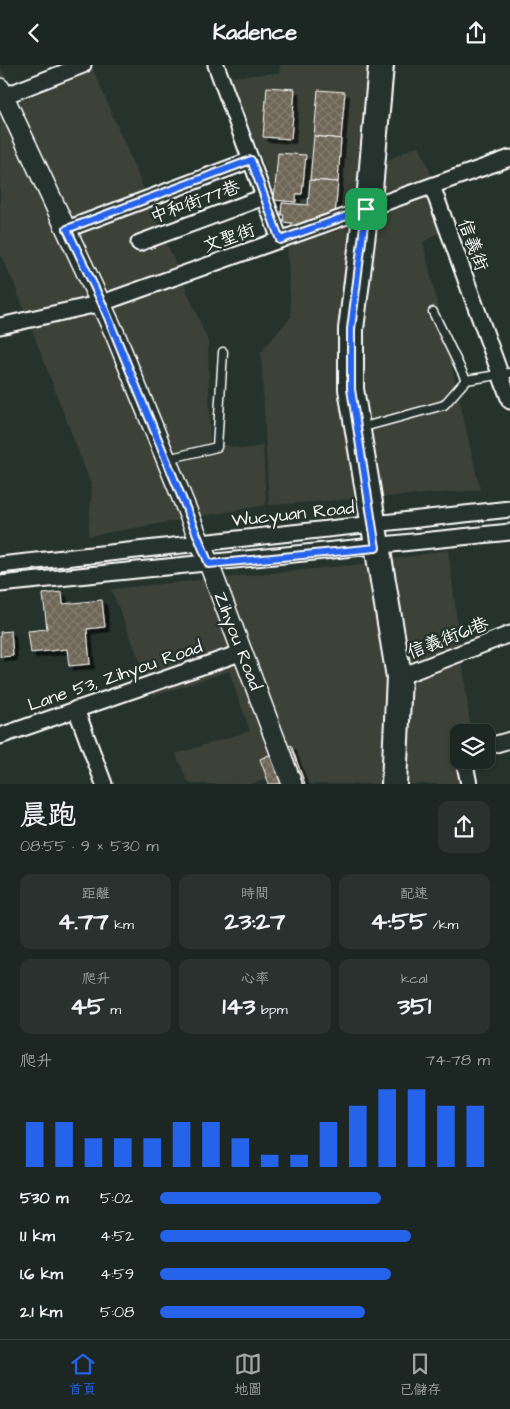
<!DOCTYPE html>
<html lang="zh-TW">
<meta charset="utf-8">
<style>
:root{--surface:#1c2622;--page:#29322f;--text:#f1f3f6;--muted:#a0a5a5;--line:#3a4340;--accent:#2563eb}
body{margin:0;font-family:"Architects Daughter","LXGW WenKai TC",sans-serif;background:var(--page);color:var(--text);height:100vh;display:flex;flex-direction:column;font-size:19px;white-space:nowrap}
*{box-sizing:border-box;margin:0}
p{font-size:16px;color:var(--muted)}
.icon{flex:none;width:28px;height:28px;fill:none;stroke:currentColor;stroke-width:2;stroke-linecap:round;stroke-linejoin:round}
.map{position:relative;height:719px;overflow:hidden}
.sheet{display:flex;flex-direction:column;background:var(--surface);flex:1}
.sheet>*{flex:none}
.buttons{position:absolute;left:450px;top:659px;display:grid;gap:10px}
.buttons a{display:grid;place-items:center;width:45px;height:45px;border-radius:10px;background:var(--surface);box-shadow:0 1px 4px #0004,0 0 0 1px var(--line);font-size:25px}
.pin{position:absolute;display:grid;place-items:center;width:42px;height:42px;color:#fff;margin:-21px;border-radius:10px;box-shadow:0 2px 8px #0006}
.round{display:grid;place-items:center;flex:none;width:52px;height:52px;border-radius:10px;background:var(--page)}
.overview{display:flex;align-items:center;justify-content:space-between;height:85px;padding:0 20px}
h1{font-size:28px;font-weight:800;line-height:38px}
.figures{display:grid;grid-template-columns:repeat(3,1fr);gap:8px;height:85px;padding:5px 20px}
.figures div{display:grid;align-content:center;border-radius:10px;background:var(--page);text-align:center}
.figures b{font-size:25px;font-weight:800}
.figures small{font-size:14px;font-weight:400}
.figures p{font-size:14px}
.chart{height:140px;padding:10px 20px}
.chart p{display:flex;justify-content:space-between}
.chart svg{width:100%;height:90px;margin-top:5px;stroke:var(--accent);stroke-width:6}
ul{padding:0 20px;list-style:none;font-size:16px}
li{display:grid;grid-template-columns:80px 60px 1fr;align-items:center;height:38px}
li i{height:12px;border-radius:6px;background:var(--accent)}
header{display:flex;justify-content:space-between;align-items:center;height:65px;padding:0 20px;background:var(--surface);font-size:22px;font-weight:800}
.tab-bar{display:flex;justify-content:space-around;align-items:center;height:70px;border-top:1px solid var(--line);background:var(--surface);font-size:14px;color:var(--muted)}
.tab-bar a{display:grid;justify-items:center;gap:2px}
.tab-bar .active{color:var(--accent)}
.map>svg:first-child{display:block}
</style>
<header><svg class="icon" aria-label="back" viewBox="0 0 24 24"><path d="M15 5l-7 7 7 7"/></svg>Kadence<svg class="icon" aria-label="share" viewBox="0 0 24 24"><path d="M12 15V3M7 8l5-5 5 5M5 13v7h14v-7"/></svg></header>
<div class="map">
<svg width="510" height="719" viewBox="0 0 510 719">
<defs>
<pattern id="building-cross-hatch" width="8" height="8" patternUnits="userSpaceOnUse" patternTransform="scale(1.25)"><rect width="8" height="8" fill="#6e6656"/><path d="M0 0l8 8M0 8l8-8" fill="none" stroke="#847d6f"/></pattern>
<filter id="shadow"><feDropShadow dx="4.5" dy="4.5" stdDeviation="0" flood-color="#0009"/></filter>
</defs>
<rect width="100%" height="100%" fill="#26332d"/>
<filter id="ink" filterUnits="userSpaceOnUse"><feTurbulence type="fractalNoise" baseFrequency=".02" numOctaves="2"/><feDisplacementMap in="SourceGraphic" scale="10" xChannelSelector="R" yChannelSelector="G"/><feConvolveMatrix kernelMatrix="1 2 1 2 8 2 1 2 1" color-interpolation-filters="sRGB"/></filter>
<g filter="url(#ink)">
<!-- built -->
<g fill="#3c4239">
<polygon points="280,0 396,0 386,96 419,80 452,160 423,177 480,425 269,440 261,287 291,252 286,157 230,12 279,8"/>
<polygon points="0,1 18,38 93,4 208,276 210,377 243,384 263,381 266,440 88,471 92,422 16,223 0,189"/>
<polygon points="448,485 471,667 459,668 459,695 475,695 478,719 271,719 269,713 250,719 192,719 187,715 176,689 250,666 229,606 154,631 111,524 364,499"/>
</g>
<!-- building -->
<g fill="url(#building-cross-hatch)" stroke="#fff" filter="url(#shadow)">
<polygon points="267,22 295,24 291,74 263,72"/>
<polygon points="318,25 345,27 341,74 314,71"/>
<polygon points="314,71 341,74 338,117 310,115"/>
<polygon points="278,88 306,90 302,129 296,129 296,137 274,135"/>
<polygon points="310,115 338,117 334,161 291,169 292,158 283,157 284,150 281,150 282,138 308,140"/>
<polygon points="62,527 63,539 102,535 105,562 87,564 90,599 69,601 67,584 31,588 28,566 47,564 43,529"/>
<polygon points="11,566 13,591 0,592 0,567"/>
<polygon points="291,680 305,719 269,719 260,694"/>
</g>
<g fill="none" stroke-linecap="round" stroke-linejoin="round">
<defs>
<g id="service">
<polyline points="433,247 466,315 510,308"/>
<polyline points="360,363 444,340 466,315"/>
<polyline points="167,394 217,382 223,287"/>
</g>
<g id="minor">
<polyline points="216,0 280,175"/>
<polyline points="4,31 83,0"/>
<polyline points="432,121 510,336"/>
<polyline points="67,164 251,95"/>
<polyline points="139,178 264,132"/>
<polyline points="0,261 102,238 510,93"/>
<polyline points="0,500 510,444"/>
<polyline points="0,519 510,467"/>
<polyline points="399,612 510,569"/>
<polyline points="76,644 104,719"/>
<polyline points="0,671 243,587"/>
<polyline points="486,682 510,675"/>
<polyline points="464,695 469,719"/>
</g>
<polyline id="tertiary" points="0,23 115,269 209,499 292,719"/>
<polyline id="primary" points="381,0 369,136 366,144 351,264 351,324 399,612 394,719"/>
</defs>
<!-- service casing -->
<use href="#service" stroke="#fff" stroke-width="11"/>
<!-- minor casing -->
<use href="#minor" stroke="#fff" stroke-width="19"/>
<!-- tertiary casing -->
<use href="#tertiary" stroke="#fff" stroke-width="22"/>
<!-- primary casing -->
<use href="#primary" stroke="#fff" stroke-width="28"/>
<!-- service -->
<use href="#service" stroke="#26332d" stroke-width="8"/>
<!-- minor -->
<use href="#minor" stroke="#26332d" stroke-width="15"/>
<!-- tertiary -->
<use href="#tertiary" stroke="#26332d" stroke-width="19"/>
<!-- primary -->
<use href="#primary" stroke="#26332d" stroke-width="24"/>
</g>
</g>
<g fill="none" stroke-linecap="round" stroke-linejoin="round" filter="url(#ink)">
<defs>
<polygon id="route" points="251,95 280,175 366,144 351,264 351,324 376,483 209,499 102,238 67,164"/>
</defs>
<!-- route casing -->
<use href="#route" stroke="#fff" stroke-width="10"/>
<!-- route -->
<use href="#route" stroke="#2563eb" stroke-width="6"/>
</g>
<g text-anchor="middle" dominant-baseline="central" stroke-width="5" stroke-linejoin="round" paint-order="stroke">
<!-- street labels -->
<g font-size="18" fill="#fff" stroke="#26332d">
<text transform="translate(195 137) rotate(-20)">中和街77巷</text>
<text transform="translate(229 173) rotate(-19)">文聖街</text>
<text transform="translate(473 180) rotate(70)">信義街</text>
<text transform="translate(293 449) rotate(-6)">Wucyuan Road</text>
<text transform="translate(448 573) rotate(-21)">信義街61巷</text>
<text transform="translate(238 576) rotate(69)">Zihyou Road</text>
<text transform="translate(115 611) rotate(-19)">Lane 53, Zihyou Road</text>
</g>
</g>
</svg>
<div class="buttons">
<a><svg class="icon" aria-label="layers" viewBox="0 0 24 24"><path d="M12 4l9 5-9 5-9-5zM3 14l9 5 9-5"/></svg></a>
</div>
<div class="pin" style="left:366px;top:144px;background:#1e9e55"><svg class="icon" aria-label="arrive" viewBox="0 0 24 24"><path d="M6 21V4h12l-3 4 3 4H6"/></svg></div>
</div>
<section class="sheet">
<div class="overview"><div><h1>晨跑</h1><p>08:55 · 9 × 530 m</p></div><a class="round"><svg class="icon" aria-label="share" viewBox="0 0 24 24"><path d="M12 15V3M7 8l5-5 5 5M5 13v7h14v-7"/></svg></a></div>
<div class="figures">
<div><p>距離</p><b>4.77<small> km</small></b></div>
<div><p>時間</p><b>23:27</b></div>
<div><p>配速</p><b>4:55<small> /km</small></b></div>
</div>
<div class="figures">
<div><p>爬升</p><b>45<small> m</small></b></div>
<div><p>心率</p><b>143<small> bpm</small></b></div>
<div><p>kcal</p><b>351</b></div>
</div>
<div class="chart"><p><span>爬升</span>74–78 m</p>
<svg viewBox="0 0 160 44" preserveAspectRatio="none"><path d="M5 44V22M15 44V22M25 44V30M35 44V30M45 44V30M55 44V22M65 44V22M75 44V30M85 44V38M95 44V38M105 44V22M115 44V14M125 44V6M135 44V6M145 44V14M155 44V14"/></svg>
</div>
<ul>
<li><b>530 m</b>5:02<i style="width:67%"></i></li>
<li><b>1.1 km</b>4:52<i style="width:76%"></i></li>
<li><b>1.6 km</b>4:59<i style="width:70%"></i></li>
<li><b>2.1 km</b>5:08<i style="width:62%"></i></li>
</ul>
</section>
<nav class="tab-bar">
<a class="active"><svg class="icon" aria-label="home" viewBox="0 0 24 24"><path d="M3 11l9-7 9 7M6 9v11h12V9"/></svg>首頁</a>
<a><svg class="icon" aria-label="map" viewBox="0 0 24 24"><path d="M3 6l6-2 6 2 6-2v14l-6 2-6-2-6 2zM9 4v14M15 6v14"/></svg>地圖</a>
<a><svg class="icon" aria-label="saved" viewBox="0 0 24 24"><path d="M7 4h10v16l-5-4-5 4z"/></svg>已儲存</a>
</nav>
